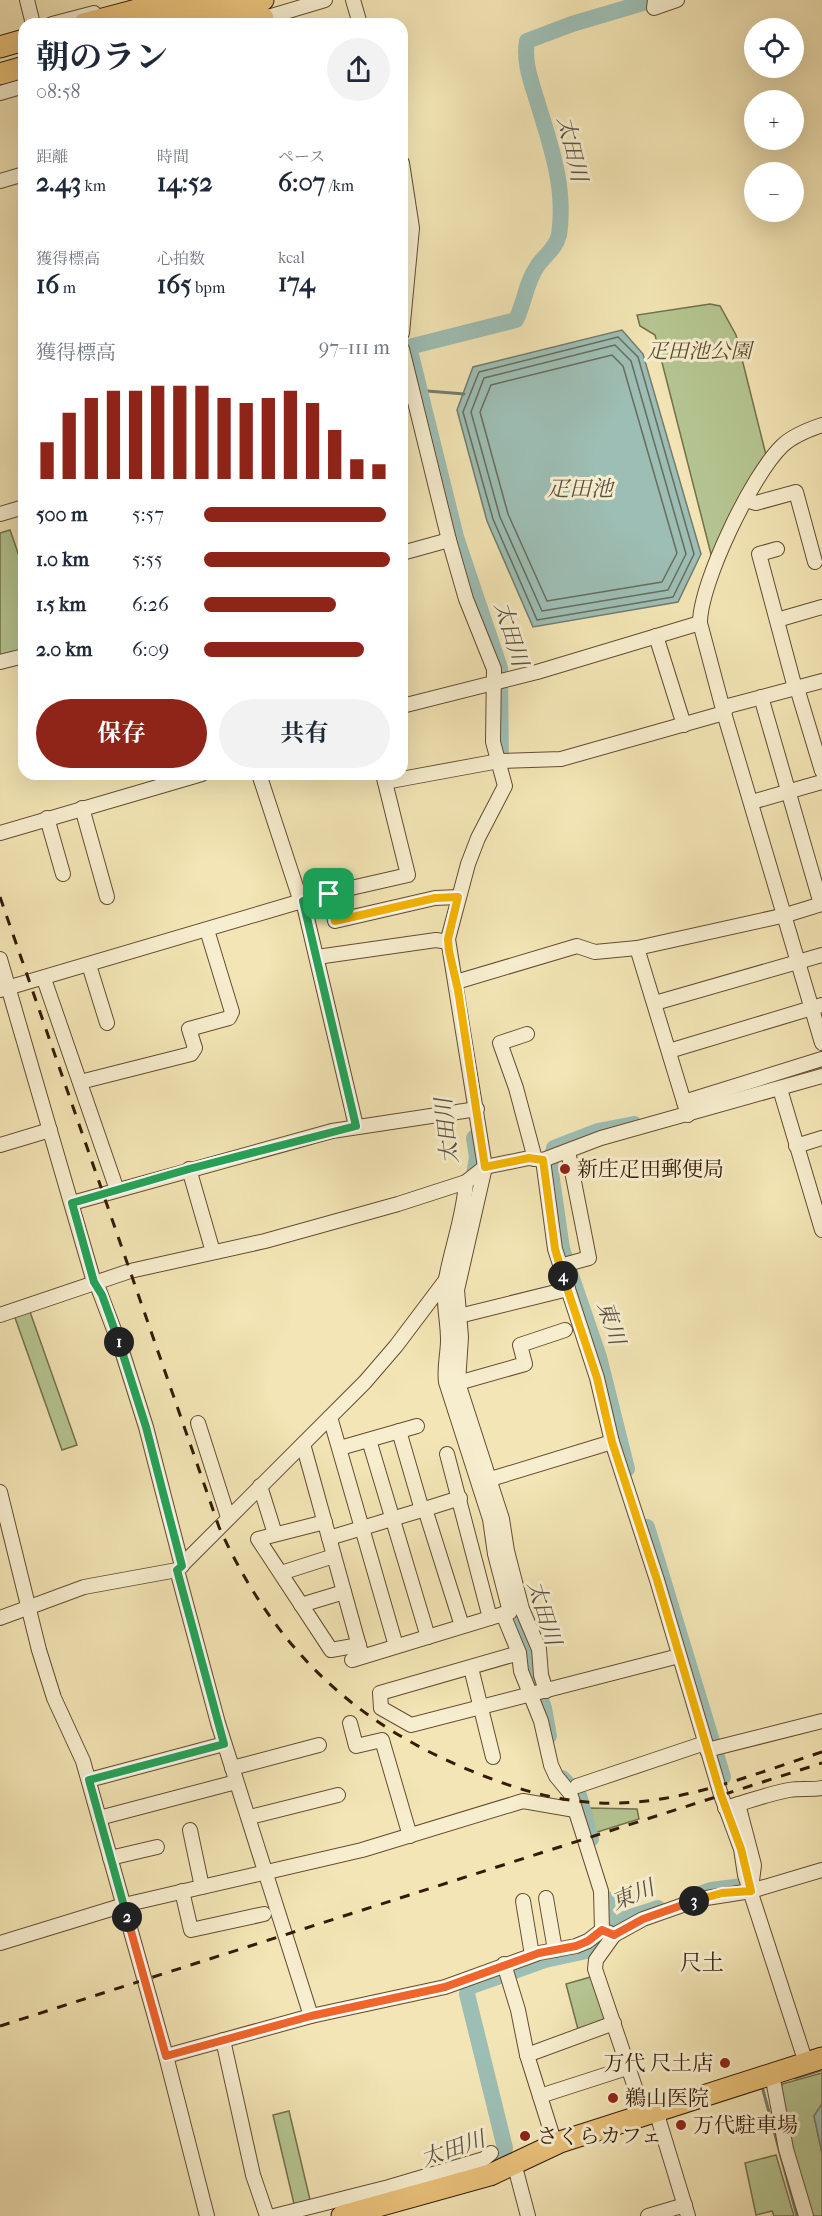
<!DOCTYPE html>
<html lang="ja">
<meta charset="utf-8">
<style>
:root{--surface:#fff;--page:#f2f2f3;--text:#1f2937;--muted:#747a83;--accent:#8f2418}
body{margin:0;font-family:"IM FELL French Canon","Noto Serif JP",serif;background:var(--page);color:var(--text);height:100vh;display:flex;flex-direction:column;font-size:22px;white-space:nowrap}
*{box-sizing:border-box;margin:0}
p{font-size:20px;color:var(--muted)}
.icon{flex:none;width:33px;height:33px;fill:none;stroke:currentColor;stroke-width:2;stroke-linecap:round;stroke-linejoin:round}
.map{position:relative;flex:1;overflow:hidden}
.side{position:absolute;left:18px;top:18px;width:390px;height:762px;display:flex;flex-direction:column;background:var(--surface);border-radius:18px;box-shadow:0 6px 24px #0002}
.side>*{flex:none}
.fabs{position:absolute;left:744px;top:18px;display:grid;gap:12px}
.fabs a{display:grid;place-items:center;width:60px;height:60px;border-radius:50%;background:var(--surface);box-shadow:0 6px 24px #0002;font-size:30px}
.pin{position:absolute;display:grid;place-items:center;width:51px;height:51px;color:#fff;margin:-26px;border-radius:12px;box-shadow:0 3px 9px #0006}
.km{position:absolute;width:30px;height:30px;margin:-15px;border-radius:50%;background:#222;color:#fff;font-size:16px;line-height:30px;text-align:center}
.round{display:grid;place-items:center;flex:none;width:63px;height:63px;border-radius:32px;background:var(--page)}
.overview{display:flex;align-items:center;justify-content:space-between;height:102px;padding:0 18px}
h1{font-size:33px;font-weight:700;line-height:45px}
.metrics{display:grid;grid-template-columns:repeat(3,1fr);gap:9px;height:102px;padding:6px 18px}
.metrics div{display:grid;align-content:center}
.metrics b{font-size:26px;font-weight:700}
.metrics small{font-size:16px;font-weight:400}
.metrics p{font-size:16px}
.chart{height:168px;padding:12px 18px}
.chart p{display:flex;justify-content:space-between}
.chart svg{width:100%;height:108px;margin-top:6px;stroke:var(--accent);stroke-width:6}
.action{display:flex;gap:12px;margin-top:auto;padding:12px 18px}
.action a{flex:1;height:69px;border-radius:36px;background:var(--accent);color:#fff;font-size:24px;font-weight:700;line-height:69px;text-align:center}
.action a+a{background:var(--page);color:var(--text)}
ul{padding:0 18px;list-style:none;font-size:20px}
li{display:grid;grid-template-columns:96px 72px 1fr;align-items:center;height:45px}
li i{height:15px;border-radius:8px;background:var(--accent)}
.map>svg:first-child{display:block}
</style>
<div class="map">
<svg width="822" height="2216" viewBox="0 0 822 2216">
<rect width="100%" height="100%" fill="#f3e5b5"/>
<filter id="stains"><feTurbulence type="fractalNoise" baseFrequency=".00333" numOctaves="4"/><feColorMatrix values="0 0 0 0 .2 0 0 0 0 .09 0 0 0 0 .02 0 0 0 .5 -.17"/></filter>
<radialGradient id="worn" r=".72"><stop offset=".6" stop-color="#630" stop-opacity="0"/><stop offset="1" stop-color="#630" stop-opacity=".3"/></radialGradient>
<!-- green -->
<g fill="#b5c692" stroke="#74704c" stroke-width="1.5">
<polygon points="710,304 720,306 736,335 767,459 712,558 655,335 640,326 637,315"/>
<polygon points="10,530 24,570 24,651 0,658 0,533"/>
<polygon points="29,1309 77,1445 62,1450 14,1315"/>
<polygon points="589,1808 637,1809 639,1819 591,1834"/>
<polygon points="594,1976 610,2022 579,2033 566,1984"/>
<polygon points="822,2073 822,2104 814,2116 822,2153 822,2216 812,2216 794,2155 781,2090 782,2084"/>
<polygon points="289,2111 311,2204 295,2208 273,2115"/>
<polygon points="776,2155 794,2216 774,2216 772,2211 756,2215 745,2163"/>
</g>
<!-- water -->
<g fill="#9dbeb4" stroke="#737c6f" stroke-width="1.5">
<polygon points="622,330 643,354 701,554 678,602 533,627 487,521 457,410 473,367"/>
<polygon points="822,2104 822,2153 814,2116"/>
</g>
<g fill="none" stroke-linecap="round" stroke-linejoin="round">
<!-- shore -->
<g stroke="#686c5e" stroke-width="1.5">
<polygon points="618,337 638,357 694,554 673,597 537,620 493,519 463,412 479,372"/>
<polygon points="615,345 631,361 686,554 668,590 542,611 500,517 471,412 484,378"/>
<polygon points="612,355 623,366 677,553 662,582 547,601 508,514 480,412 491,385"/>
</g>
<!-- stream -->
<g stroke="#737c6f" stroke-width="3">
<polyline points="415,390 464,394"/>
<polyline points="795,2078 822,2070"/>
<polyline points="763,2090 797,2216"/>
</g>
<!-- river -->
<g stroke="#9dbeb4" stroke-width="16">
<path d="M501,769l-1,-101 -44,-131 -47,-190 107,-27c9,-19 10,-38 22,-55 8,-11 18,-17 21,-30 7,-47 -8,-88 -21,-131 -6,-20 -15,-42 -11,-63l45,-17 81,-24"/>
<polyline points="468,1211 477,1157 474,1138"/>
<polyline points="627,1469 599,1357 562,1249 550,1165 554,1148 598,1131 634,1124"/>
<polyline points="647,1527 723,1777"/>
<polyline points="516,1609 535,1662 536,1686 544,1708 549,1736"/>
<polyline points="562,1778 579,1795 591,1839"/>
<polyline points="688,1898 711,1890 743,1886"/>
<polyline points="609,1929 627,1918 658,1908"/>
<polyline points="481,2168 501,2158 505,2148 467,1994 469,1987 545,1960 591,1950 602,1942 609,1929 607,1899"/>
</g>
<defs>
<g id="minor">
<polyline points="27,0 33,24"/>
<polyline points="353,0 360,24"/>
<polyline points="655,0 654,8 677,0"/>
<polyline points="258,20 325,0"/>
<polyline points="52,24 94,13"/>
<polyline points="0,93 24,86"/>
<polyline points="402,163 412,228 402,333"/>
<polyline points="0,181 24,174"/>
<polyline points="402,349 449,540 466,599 494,669 493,742 505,786 478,838 468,864 448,939 485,1167 457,1290 461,1337 458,1383 502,1519 507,1551 522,1609 539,1649 541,1675 546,1691"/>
<polyline points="746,500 756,503 796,492 815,562"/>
<polyline points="0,514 24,507"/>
<polyline points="777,549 759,554 795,688"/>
<polyline points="402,553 449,540"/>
<polyline points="777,620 822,607"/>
<polyline points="656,636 684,725"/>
<polyline points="0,662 24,656"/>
<polyline points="822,681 728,706 724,713 822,1043"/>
<polyline points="797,688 822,771"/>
<polyline points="761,697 821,904"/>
<polyline points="402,706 537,672 700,623"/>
<polyline points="259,774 301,902"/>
<path d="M385,782l114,-21 62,-2 163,-46 -24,-90c0,-40 52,-148 82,-177 9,-9 28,-17 40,-21"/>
<polyline points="752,802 822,782"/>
<polyline points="82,808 107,897"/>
<polyline points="47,818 63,874"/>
<polyline points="0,833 202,774"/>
<polyline points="329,893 335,921 435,898 458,897"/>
<polyline points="303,901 356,1126"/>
<polyline points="637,948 688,1115"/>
<polyline points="317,957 436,940 448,942"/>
<polyline points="0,959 94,1282"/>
<polyline points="89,965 107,1023"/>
<polyline points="44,979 117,1190"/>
<polyline points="456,982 577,946 595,952 637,948 786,915 822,904"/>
<polyline points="0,990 329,893 408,875 383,774"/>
<polyline points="655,1003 822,955"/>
<polyline points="527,1034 500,1043 516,1088 535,1159"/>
<polyline points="669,1051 822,1005"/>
<polyline points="80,1082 191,1054 195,1048 189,1029 229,1018 232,1012 207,930"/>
<polyline points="780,1089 822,1230"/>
<polyline points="684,1102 822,1059"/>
<polyline points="0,1145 50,1130"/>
<polyline points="796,1146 822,1138"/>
<polyline points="543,1160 555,1249 597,1378 612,1442 657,1580 721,1795 741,1849 745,1875 806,2063"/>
<polyline points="189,1169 213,1252"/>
<polyline points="72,1203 332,1131 477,1109"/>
<polyline points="560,1266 589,1258 568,1151"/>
<polyline points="96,1282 122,1351 146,1427 182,1566"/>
<polyline points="0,1315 130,1271 265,1241 398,1204 466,1182 485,1167 529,1158 543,1160 601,1138 822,1076"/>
<polyline points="459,1316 568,1289"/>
<polyline points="458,1383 525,1364 520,1345 565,1330"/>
<polyline points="330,1417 396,1646"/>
<polyline points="198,1423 228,1517"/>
<polyline points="399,1431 422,1510"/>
<polyline points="369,1440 428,1637"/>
<polyline points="303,1444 361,1653"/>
<polyline points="340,1448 417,1426"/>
<polyline points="447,1454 490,1618"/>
<polyline points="481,1482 612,1442"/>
<polyline points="260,1486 275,1534"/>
<polyline points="0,1492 39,1650 54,1698 83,1761 166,2056 207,2216"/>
<polyline points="425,1509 460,1498"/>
<polyline points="325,1522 258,1539 331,1650 359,1645"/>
<polyline points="329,1538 425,1509 462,1626"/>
<polyline points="177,1570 218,1723 311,2016"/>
<polyline points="281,1573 334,1556"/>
<polyline points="301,1605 344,1592"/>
<polyline points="503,1614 519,1653 521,1671 541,1721 551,1765 556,1776 570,1793 601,1891 602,1930"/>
<polyline points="0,1618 84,1587 177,1570 365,1382 396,1346 445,1281"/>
<polyline points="519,1653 380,1693 381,1708 411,1725 679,1656"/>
<path d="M352,1660l158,-48 -15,-58 -5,-35 -44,-137c-2,-15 2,-28 2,-42 0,-21 -6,-40 -2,-61 6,-33 18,-63 20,-97"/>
<polyline points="471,1668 493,1757"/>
<polyline points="350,1723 356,1746 382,1740 410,1836"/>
<polyline points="707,1750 822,1721"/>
<polyline points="232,1768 319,1745"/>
<polyline points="89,1780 224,1744"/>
<polyline points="577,1786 705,1743"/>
<polyline points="738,1804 754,1865 751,1889"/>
<path d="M725,1808c22,-6 42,-14 64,-18 11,-2 22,0 33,-2"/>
<polyline points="250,1817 338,1795"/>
<polyline points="99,1818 236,1782"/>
<polyline points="190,1830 202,1887"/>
<polyline points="110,1858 157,1847"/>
<polyline points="182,1891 191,1930 264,1914"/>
<polyline points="546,1898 555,1950"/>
<polyline points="523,1901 532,1955"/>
<polyline points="602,1930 614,1935 643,1919 700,1899 751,1891 822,1870"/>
<polyline points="614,1935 596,1960 595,1969 644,2114"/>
<polyline points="0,1943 124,1905 362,1850 523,1801 575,1810"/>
<polyline points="504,1964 518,2010 527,2055 555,2144"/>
<polyline points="223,2040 253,2175 267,2216"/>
<polyline points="527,2055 614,2023"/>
<polyline points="166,2056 311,2016 445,1987 539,1953 576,1946 588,1941 602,1930"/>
<polyline points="772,2074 786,2149 806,2216"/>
<polyline points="540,2096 630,2067"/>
<polyline points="656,2111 688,2216"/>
<polyline points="514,2163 528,2216"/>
<polyline points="274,2216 389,2187 484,2159 491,2153"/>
<polyline points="648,2216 685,2205"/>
</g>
<g id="highway">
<polyline points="158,17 218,0"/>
<polyline points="203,17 263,0"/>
<polyline points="84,24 174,0"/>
<polyline points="235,24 263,18"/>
<polyline points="0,47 24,40"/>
<polyline points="0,74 24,67"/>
<polyline points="342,2216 490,2175 560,2142 822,2058"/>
</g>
</defs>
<!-- minor casing -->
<use href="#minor" stroke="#644d32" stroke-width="16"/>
<!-- highway casing -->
<use href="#highway" stroke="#341a07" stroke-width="23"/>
<!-- minor -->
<use href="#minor" stroke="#f7eecf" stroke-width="14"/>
<!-- highway -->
<use href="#highway" stroke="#eac27a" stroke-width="21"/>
<!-- rail -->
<g stroke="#341a07" stroke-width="3" stroke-dasharray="10 10" stroke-linecap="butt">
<path d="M0,897l219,630c54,119 133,196 255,245 46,19 95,33 146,31 69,-2 137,-30 202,-51"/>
<polyline points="0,2026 822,1763"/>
</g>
</g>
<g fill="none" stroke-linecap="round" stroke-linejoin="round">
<defs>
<polyline id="split-1" points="119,1342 102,1295 94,1282 72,1203 189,1169 356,1126 303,901 329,894"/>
<polyline id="split-2" points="119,1342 146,1427 182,1566 177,1570 224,1744 89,1780 127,1917"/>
<polyline id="split-3" points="127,1917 166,2056 311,2016 445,1987 539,1953 576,1946 588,1941 602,1930 614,1935 643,1919 694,1901"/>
<polyline id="split-4" points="563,1276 597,1378 612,1442 657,1580 721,1795 741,1849 751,1891 722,1893 694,1901"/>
<polyline id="split-5" points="329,894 335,921 435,898 458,897 448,939 449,951 458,990 485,1167 529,1158 543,1160 555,1249 563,1276"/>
</defs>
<!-- split-1 casing -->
<use href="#split-1" stroke="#fff" stroke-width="12"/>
<!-- split-2 casing -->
<use href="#split-2" stroke="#fff" stroke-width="12"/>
<!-- split-3 casing -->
<use href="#split-3" stroke="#fff" stroke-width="12"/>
<!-- split-4 casing -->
<use href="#split-4" stroke="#fff" stroke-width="12"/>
<!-- split-5 casing -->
<use href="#split-5" stroke="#fff" stroke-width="12"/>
<!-- split-1 -->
<use href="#split-1" stroke="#22a559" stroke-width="8"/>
<!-- split-2 -->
<use href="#split-2" stroke="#22a559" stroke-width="8"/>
<!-- split-3 -->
<use href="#split-3" stroke="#f0652b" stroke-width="8"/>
<!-- split-4 -->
<use href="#split-4" stroke="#f5b400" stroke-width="8"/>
<!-- split-5 -->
<use href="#split-5" stroke="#f5b400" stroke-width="8"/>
</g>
<!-- markers -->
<g fill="#8f2418" stroke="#f7eecf" stroke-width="2">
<circle cx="565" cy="1169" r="6"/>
<circle cx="725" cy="2063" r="6"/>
<circle cx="613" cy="2098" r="6"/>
<circle cx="681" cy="2125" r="6"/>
<circle cx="525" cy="2136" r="6"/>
</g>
<g text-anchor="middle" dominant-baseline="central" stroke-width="6" stroke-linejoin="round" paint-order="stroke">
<!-- park labels -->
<g font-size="21" font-style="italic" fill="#5b4e31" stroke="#f7eecf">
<text x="699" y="351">疋田池公園</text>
</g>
<!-- poi labels -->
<g font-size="21" fill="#341a07" stroke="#f7eecf" text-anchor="start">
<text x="577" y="1169">新庄疋田郵便局</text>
<text x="713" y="2063" text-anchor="end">万代 尺土店</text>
<text x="625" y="2098">鵜山医院</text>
<text x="693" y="2125">万代駐車場</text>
<text x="537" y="2136">さくらカフェ</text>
</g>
<!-- water labels -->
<g font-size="22" font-style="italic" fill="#595344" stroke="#f7eecf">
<text transform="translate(572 149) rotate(77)">太田川</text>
<text x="580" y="489">疋田池</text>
<text transform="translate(511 634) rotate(73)">太田川</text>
<text transform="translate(447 1131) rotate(-96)">太田川</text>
<text transform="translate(611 1323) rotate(72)">東川</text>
<text transform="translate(544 1613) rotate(73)">太田川</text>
<text transform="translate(633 1895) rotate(-22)">東川</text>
<text transform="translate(453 2149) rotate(-19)">太田川</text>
</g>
<!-- neighbourhood labels -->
<g font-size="22" fill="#341a07" stroke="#f7eecf">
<text x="702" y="1963">尺土</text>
</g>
</g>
<rect width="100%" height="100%" filter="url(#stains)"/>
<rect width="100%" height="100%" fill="url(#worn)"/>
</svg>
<div class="fabs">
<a><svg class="icon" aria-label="locate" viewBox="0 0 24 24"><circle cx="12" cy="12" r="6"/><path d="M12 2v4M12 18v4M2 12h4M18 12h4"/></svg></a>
<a>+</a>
<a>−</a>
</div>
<div class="pin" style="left:329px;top:894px;background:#1e9e55"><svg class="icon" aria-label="arrive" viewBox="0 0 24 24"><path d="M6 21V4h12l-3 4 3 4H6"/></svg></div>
<b class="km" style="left:119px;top:1342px">1</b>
<b class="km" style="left:127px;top:1917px">2</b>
<b class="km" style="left:694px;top:1901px">3</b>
<b class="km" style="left:563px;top:1276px">4</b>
<section class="side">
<div class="overview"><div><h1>朝のラン</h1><p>08:58</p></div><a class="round"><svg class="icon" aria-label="share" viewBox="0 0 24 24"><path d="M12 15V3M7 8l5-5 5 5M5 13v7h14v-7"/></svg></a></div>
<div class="metrics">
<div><p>距離</p><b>2.43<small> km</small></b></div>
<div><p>時間</p><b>14:52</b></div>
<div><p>ペース</p><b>6:07<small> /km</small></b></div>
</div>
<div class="metrics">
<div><p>獲得標高</p><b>16<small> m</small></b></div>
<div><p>心拍数</p><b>165<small> bpm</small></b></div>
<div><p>kcal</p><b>174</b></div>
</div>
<div class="chart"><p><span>獲得標高</span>97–111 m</p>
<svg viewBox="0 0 160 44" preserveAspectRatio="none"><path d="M5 44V29M15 44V17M25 44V11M35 44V8M45 44V8M55 44V6M65 44V6M75 44V6M85 44V11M95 44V13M105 44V11M115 44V8M125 44V13M135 44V24M145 44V36M155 44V38"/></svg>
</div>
<ul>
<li><b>500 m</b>5:57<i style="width:98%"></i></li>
<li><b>1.0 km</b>5:55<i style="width:100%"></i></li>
<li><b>1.5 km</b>6:26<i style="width:71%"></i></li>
<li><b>2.0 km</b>6:09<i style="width:86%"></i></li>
</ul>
<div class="action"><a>保存</a><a>共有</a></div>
</section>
</div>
